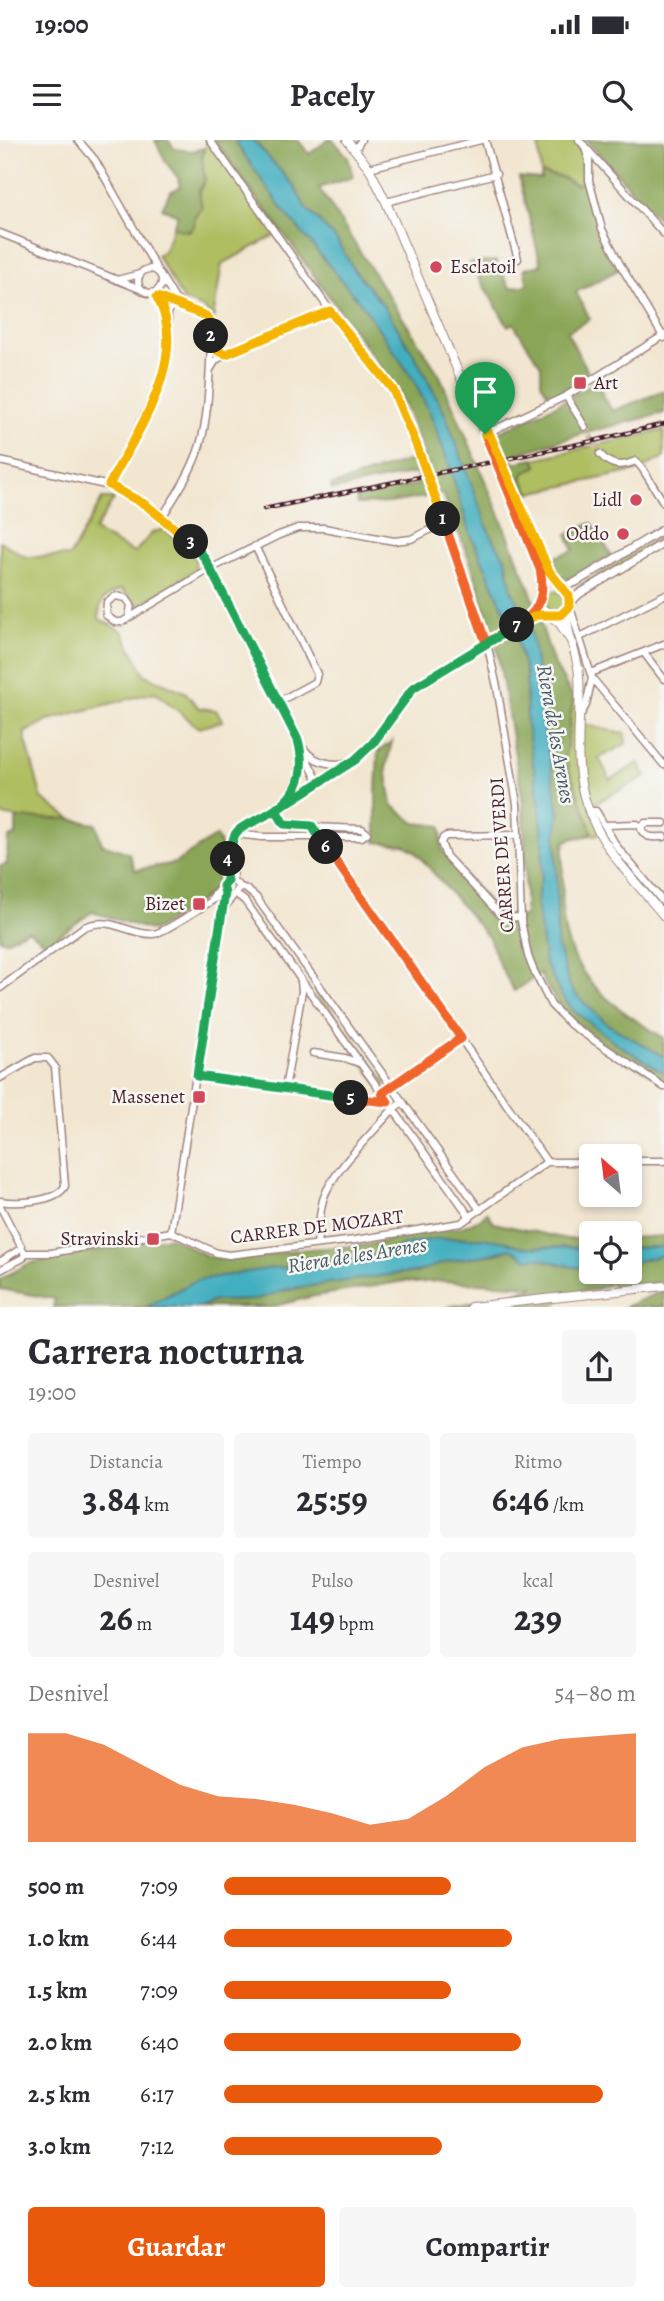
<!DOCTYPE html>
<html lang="es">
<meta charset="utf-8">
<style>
:root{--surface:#fff;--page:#f7f7f7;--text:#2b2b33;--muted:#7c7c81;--accent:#ea580c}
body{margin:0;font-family:Alegreya,serif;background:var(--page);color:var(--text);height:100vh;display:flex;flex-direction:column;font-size:26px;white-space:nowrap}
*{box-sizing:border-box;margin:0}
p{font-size:23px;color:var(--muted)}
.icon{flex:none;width:38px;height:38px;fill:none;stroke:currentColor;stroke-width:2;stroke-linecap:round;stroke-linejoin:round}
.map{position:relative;height:1167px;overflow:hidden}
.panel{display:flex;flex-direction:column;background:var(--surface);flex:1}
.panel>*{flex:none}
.needle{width:46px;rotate:332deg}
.tools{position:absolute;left:579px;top:1004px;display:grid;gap:14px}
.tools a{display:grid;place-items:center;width:63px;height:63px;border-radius:7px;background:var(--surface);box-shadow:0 4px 10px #0003;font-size:35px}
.pin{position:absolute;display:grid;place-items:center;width:60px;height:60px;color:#fff;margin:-72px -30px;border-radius:50% 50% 50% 0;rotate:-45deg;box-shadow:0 0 7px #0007}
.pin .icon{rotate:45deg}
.km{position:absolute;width:35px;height:35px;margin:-18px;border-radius:50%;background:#222;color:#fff;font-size:19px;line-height:35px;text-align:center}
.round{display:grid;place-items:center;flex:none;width:74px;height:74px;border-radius:7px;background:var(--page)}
.headline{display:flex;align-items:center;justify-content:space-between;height:119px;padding:0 28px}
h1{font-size:38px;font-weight:700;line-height:52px}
.stats{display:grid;grid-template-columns:repeat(3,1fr);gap:10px;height:119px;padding:7px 28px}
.stats div{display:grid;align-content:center;border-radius:7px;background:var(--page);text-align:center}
.stats b{font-size:35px;font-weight:700}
.stats small{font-size:19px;font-weight:400}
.stats p{font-size:19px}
.chart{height:196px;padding:14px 28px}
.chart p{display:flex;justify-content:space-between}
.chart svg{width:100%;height:126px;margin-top:7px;fill:var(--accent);opacity:.7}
.primary-button{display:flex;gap:14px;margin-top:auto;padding:14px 28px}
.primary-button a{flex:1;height:80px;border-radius:7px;background:var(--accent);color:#fff;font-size:28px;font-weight:700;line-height:80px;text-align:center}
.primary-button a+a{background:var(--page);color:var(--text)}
ul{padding:0 28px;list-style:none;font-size:23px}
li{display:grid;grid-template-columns:112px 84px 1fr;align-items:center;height:52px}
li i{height:18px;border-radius:9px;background:var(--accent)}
.status{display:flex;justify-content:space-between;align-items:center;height:49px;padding:0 35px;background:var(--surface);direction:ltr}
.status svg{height:19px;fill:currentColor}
header{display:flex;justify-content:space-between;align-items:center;height:91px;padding:0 28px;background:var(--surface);font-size:32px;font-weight:700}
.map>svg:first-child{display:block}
</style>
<div class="status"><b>19:00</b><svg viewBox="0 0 49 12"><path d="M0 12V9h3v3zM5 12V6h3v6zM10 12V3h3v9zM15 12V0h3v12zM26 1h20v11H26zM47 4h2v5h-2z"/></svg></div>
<header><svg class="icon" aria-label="menu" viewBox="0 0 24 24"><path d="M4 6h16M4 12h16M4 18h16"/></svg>Pacely<svg class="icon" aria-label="search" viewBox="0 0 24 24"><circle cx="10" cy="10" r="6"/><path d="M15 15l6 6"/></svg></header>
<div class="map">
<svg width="664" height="1167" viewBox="0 0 664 1167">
<rect width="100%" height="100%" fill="#f6f6f2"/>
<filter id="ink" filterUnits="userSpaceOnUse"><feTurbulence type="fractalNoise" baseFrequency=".0143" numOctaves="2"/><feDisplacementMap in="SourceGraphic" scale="14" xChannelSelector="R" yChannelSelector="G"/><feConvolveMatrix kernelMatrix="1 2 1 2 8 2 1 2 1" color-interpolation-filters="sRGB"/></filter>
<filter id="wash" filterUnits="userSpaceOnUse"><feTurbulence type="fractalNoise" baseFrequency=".00686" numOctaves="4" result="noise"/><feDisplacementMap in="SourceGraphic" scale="28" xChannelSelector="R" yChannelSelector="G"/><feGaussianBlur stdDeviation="1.57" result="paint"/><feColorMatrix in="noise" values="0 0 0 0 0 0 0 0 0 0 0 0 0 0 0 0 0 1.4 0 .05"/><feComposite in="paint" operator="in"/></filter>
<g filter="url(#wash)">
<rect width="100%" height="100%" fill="#f2e6d0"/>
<!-- green -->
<g fill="#aebe61" stroke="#7c6e46" stroke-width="2">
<polygon points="215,0 281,92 222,124 213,179 204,168 183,160 157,115 164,111 173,87 188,91 200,69 199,51 204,43 202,18 204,8"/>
<polygon points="538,0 573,0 583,13 586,41 577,45 561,37 541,33"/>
<polygon points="664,290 664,317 640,330 530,353 522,337 525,332 537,326 534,319"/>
<path d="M102,359h12l-20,32 40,22 19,-21 12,-3 30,29 1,12 -57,36 -18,-17c-17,8 -22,10 -22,30l23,12 23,44 40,17 14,16 17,2 7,11 -24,7 -44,-36 -107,28 -24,13 18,66 29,20h-45l-26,-4v-274l26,16 44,-1z"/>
<polygon points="664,393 664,401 577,451 577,448"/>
<circle cx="555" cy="462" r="11"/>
<polygon points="573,557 584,558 582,584 625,594 626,604 599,618 610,640 639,623 646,636 592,665 604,693 588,696 592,692 565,618"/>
<polygon points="318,851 386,942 385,947 380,947 315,855"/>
</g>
<!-- forest -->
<g fill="#8aa557" stroke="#6a6241" stroke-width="2">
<polygon points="155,0 168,0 175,9 192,11 204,8 202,18 205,40 199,51 202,67 195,76 194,86 191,90 184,91 173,87 178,75 162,68 170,52 180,47 178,38 165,21"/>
<path d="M215,0h19l49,70 81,97 49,72 17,34 19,51 20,66 48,109 9,36 1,49 13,83 3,32 -1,38 -3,9 -2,19 8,58 15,30 14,18 45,34 45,28v10c-49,-32 -97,-54 -124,-109l-26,17 -14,-25 -11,-28 -74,-87 -11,-6 -28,-3v-51l2,-39 14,-11 -6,27 6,37 23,18 26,3 1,24 61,68 22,-2v-72l-3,-47 -26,-155 -24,-76 -29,-72 -54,9 -32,1 -1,-7 63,-13 -3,-11 -84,17 -1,-4 94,-31 -26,-63z"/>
<path d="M253,0h45l11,14 19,-14h5l15,17 5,20 -34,11 121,188 58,135 32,78 23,73 20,35 -8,61 27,74c-7,8 -20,3 -27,10l-2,11c0,22 -1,44 0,65 5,60 55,92 101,120v19l-57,-33 -32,-30 -6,-10 -12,-39 -1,-110 3,-20 -14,-82 -12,-91 -4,-20 -17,-30 -6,-32 -16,-25 -45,-121 -29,-56 -33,-53 -29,-35 -18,-31 -31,-32 -11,-21z"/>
<polygon points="586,0 664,0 664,85"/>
<polygon points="541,33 561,37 577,45 586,41 602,96 618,130 576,152 590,179 567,192 590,236 550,257 541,243 541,226 513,183 508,186 470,123 496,121 510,148 528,145 524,129 541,125 519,37 541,39"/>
<polygon points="596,242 612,271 664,251 664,273 581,294 511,316 513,323 534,319 537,326 525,332 522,337 530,353 515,357 489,297 554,266"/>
<polygon points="592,383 611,415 570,439 556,437 543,422 574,410 567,394"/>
<polygon points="16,678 71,679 96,684 102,704 129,713 135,730 175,723 216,696 223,710 216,747 199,762 153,791 92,772 47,804 28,790 6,801 0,799 0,726 7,724 8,698 16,695"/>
<polygon points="487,1072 494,1083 567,1099 591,1099 591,1108 521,1107 507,1102 473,1098 435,1099 407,1104 380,1115 325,1126 273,1128 198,1140 146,1167 53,1167 55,1159 0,1149 0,1139 28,1124 40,1121 171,1097 207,1116 223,1119 252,1118 295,1110 368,1105 399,1097 462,1087 480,1079"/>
<polygon points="664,1096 664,1107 630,1108 630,1098"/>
<polygon points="510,1108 527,1119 537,1118 573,1127 591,1128 592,1132 630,1132 630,1124 645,1118 657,1117 664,1115 664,1142 615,1148 611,1143 597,1149 563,1155 553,1167 447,1167 509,1156 535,1146 438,1141 415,1143 405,1141 310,1157 271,1167 199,1167 214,1161 254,1160 276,1152 329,1143 402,1133 417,1133 431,1126 453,1120 497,1114"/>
<polygon points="664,1150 664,1167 625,1167"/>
</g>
<!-- water -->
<g fill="#42afc0" stroke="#466776" stroke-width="2">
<polygon points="234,0 253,0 294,46 305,67 336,99 354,130 383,165 416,218 445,274 490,394 506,420 512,452 529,482 533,502 545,593 559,675 556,695 557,805 569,844 575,854 607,884 664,917 664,933 619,905 574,871 560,853 545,823 537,765 539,746 542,737 543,699 540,667 527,584 526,535 517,499 469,390 449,324 430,273 413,239 364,167 283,70"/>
<path d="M481,1098l26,4 14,5 70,1v20l-18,-1 -36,-9 -10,1 -17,-11c-20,9 -39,8 -60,13 -17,4 -31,13 -49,12l-113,16 -34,11 -40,1 -15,6h-53l51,-27 13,-2 63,-10 52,-2 55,-11 27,-11 28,-5z"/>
<path d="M664,1107v8c-12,4 -22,3 -34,9v-16z"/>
</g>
</g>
<g filter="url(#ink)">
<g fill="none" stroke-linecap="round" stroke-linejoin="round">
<!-- minor-tunnel -->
<polyline stroke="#d0beaf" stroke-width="6" stroke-dasharray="6 3" stroke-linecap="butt" points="585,287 600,314"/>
<defs>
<g id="minor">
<polyline points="78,0 95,20 159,133"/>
<polyline points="210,0 329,169 393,250 413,295 487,503 497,547 517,664 521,781 528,816 533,829 551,865 571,885 664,947"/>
<polyline points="485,0 518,119"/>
<polyline points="579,0 664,94"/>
<polyline points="584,5 589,20 589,40 602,89 621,126 664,198"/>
<polyline points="355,10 361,0"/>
<polyline points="369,28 481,0"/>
<polyline points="386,62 496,34"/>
<polyline points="0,93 145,151"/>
<circle cx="150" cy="141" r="12"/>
<polyline points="163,139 175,159 181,164"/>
<polyline points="117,140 140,134"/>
<path d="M148,153l54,20 9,10 1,7c-3,35 -2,82 -12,115 -8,26 -23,49 -38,72"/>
<polyline points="157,157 166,178"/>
<polyline points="212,199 218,210 226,214"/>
<polyline points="211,228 216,220 226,214 330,171"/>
<polyline points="566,256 585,287"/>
<polyline points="489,293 547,426"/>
<polyline points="485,294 566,256 664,195"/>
<path d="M600,314c11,13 21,13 36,7l6,7 22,35"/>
<polyline points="0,321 114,347 146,365 183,394 199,410 214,436 319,643"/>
<polyline points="109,345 164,236 168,213 168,173 173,163"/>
<polyline points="255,406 317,534 315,542 278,562"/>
<polyline points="570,467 592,538 664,625"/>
<polyline points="129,477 131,465 126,458 116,456 107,462 106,475 115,482 122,482 210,429 279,395 298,388 324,388 394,401 411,399 444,383"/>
<polyline points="580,497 664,455"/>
<polyline points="644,513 664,539"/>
<polyline points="591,533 664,504"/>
<polyline points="579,578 586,565 592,538"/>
<path d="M305,610c9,12 27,16 41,13"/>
<path d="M284,664c13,-16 19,-34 16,-55"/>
<polyline points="588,671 596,671 617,707 664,763"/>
<path d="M664,683h-19l-4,6c4,10 13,8 23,8"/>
<polyline points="605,685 637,684 642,687"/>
<polyline points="312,686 547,1022"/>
<polyline points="235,694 262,697 362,697 367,693 362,689 288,686 279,678 276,670"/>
<polyline points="518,695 446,696 443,698 441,703 446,716 503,778 521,777"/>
<polyline points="227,741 225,729 235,694 241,688 281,668 355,620 373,603 413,548 532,476 539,461"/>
<polyline points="238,746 246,749 256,757 480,1070"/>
<polyline points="236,754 245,761 470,1077"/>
<polyline points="212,758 225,742 231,741"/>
<polyline points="224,768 238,749 237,744 233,741 232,714"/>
<path d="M0,848l84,-61c27,-12 44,8 69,7 9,0 62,-35 71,-42"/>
<polyline points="313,913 345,918 359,923"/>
<polyline points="197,936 370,961 388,962"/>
<path d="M0,938l35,-20h13l7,9 10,119c-8,16 -49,18 -65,15"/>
<polyline points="285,949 302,851 301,841"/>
<polyline points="382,953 461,898"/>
<polyline points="630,1021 664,1021"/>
<polyline points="0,1066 25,1114 23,1118 0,1130"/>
<polyline points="171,1092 217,1113 229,1115 355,1100 461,1083 547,1022 592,1022"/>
<polyline points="171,1092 225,753"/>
<path d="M317,1104c2,-14 2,-30 6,-44 8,-28 50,-67 70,-91l10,-7"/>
<polyline points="25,1113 51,1113 171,1092"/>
<polyline points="0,1122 17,1111"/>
</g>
<g id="tertiary">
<polyline points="562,447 576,442 664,389"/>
<polyline points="570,463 579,454 664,403"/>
</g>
<g id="secondary">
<polyline points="347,0 369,28 386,62 535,413 542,442 539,461 541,467 560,484 573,504"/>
<path d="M540,421c8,13 22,22 28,32 5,9 -2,17 -1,26 1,19 11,37 12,57 3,43 -7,85 7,127 14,44 49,78 78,113"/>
<polyline points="471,1167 664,1146"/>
</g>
</defs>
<!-- minor casing -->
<use href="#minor" stroke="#9e827e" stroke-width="9"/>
<!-- tertiary casing -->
<use href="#tertiary" stroke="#9e827e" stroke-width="10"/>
<!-- secondary casing -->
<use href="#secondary" stroke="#9e827e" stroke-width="10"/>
<!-- minor -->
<use href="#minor" stroke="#fff" stroke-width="6"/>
<!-- tertiary -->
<use href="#tertiary" stroke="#fff" stroke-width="7"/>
<!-- secondary -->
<use href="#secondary" stroke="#fff" stroke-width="8"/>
<defs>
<polyline id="rail" points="264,369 598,300 664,284"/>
</defs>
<!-- rail casing -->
<use href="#rail" stroke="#4a1f2b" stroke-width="4.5"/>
<!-- rail -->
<use href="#rail" stroke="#f6f6f2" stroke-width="2" stroke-dasharray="5" stroke-linecap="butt"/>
</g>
</g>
<g fill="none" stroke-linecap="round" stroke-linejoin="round" filter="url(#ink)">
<defs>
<path id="split-1" d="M443,379l43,124c35,-20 64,-28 54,-74l-55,-135"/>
<polyline id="split-2" points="211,196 218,211 226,214 330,171 393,250 416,304 443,379"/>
<path id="split-3" d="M191,402l-45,-37 -37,-20c28,-54 82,-128 48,-188l49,19 5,7v13"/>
<path id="split-4" d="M191,402l13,15 10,19 84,164c11,40 -5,62 -39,79 -7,4 -18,7 -23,14 -5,7 -4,18 -8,26"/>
<polyline id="split-5" points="228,719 225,729 227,741 223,746 225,753 222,772 197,936 351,958"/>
<polyline id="split-6" points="326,707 461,898 382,953 388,962 351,958"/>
<polyline id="split-7" points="326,707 312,686 284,684 276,670 355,620 373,603 413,548 517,485"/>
<polyline id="split-8" points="485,294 489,293 549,431 569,456 569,467 561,475 537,475 517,485"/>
</defs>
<!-- split-1 casing -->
<use href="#split-1" stroke="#fff" stroke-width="14"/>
<!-- split-2 casing -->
<use href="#split-2" stroke="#fff" stroke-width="14"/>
<!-- split-3 casing -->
<use href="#split-3" stroke="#fff" stroke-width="14"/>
<!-- split-4 casing -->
<use href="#split-4" stroke="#fff" stroke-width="14"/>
<!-- split-5 casing -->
<use href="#split-5" stroke="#fff" stroke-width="14"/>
<!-- split-6 casing -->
<use href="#split-6" stroke="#fff" stroke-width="14"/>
<!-- split-7 casing -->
<use href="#split-7" stroke="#fff" stroke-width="14"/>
<!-- split-8 casing -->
<use href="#split-8" stroke="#fff" stroke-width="14"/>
<!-- split-1 -->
<use href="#split-1" stroke="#f0652b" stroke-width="9"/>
<!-- split-2 -->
<use href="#split-2" stroke="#f5b400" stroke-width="9"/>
<!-- split-3 -->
<use href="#split-3" stroke="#f5b400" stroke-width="9"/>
<!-- split-4 -->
<use href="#split-4" stroke="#22a559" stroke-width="9"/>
<!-- split-5 -->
<use href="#split-5" stroke="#22a559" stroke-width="9"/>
<!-- split-6 -->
<use href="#split-6" stroke="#f0652b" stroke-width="9"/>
<!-- split-7 -->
<use href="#split-7" stroke="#22a559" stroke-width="9"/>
<!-- split-8 -->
<use href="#split-8" stroke="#f5b400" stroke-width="9"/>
</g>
<!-- markers -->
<g fill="#d1495b" stroke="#f6f6f2" stroke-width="2.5">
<circle cx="436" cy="127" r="7"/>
<rect x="573" y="236" width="14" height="14" rx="3.5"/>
<circle cx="636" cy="360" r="7"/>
<circle cx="623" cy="394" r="7"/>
<rect x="192" y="757" width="14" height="14" rx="3.5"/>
<rect x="192" y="950" width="14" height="14" rx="3.5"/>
<rect x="146" y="1092" width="14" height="14" rx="3.5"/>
</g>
<g text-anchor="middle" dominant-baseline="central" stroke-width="5" stroke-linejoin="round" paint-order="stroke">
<!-- poi labels -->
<g font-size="19" fill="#4a1f2b" stroke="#f6f6f2" text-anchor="end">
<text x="450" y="127" text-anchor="start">Esclatoil</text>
<text x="594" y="243" text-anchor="start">Art</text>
<text x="622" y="360">Lidl</text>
<text x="609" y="394">Oddo</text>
<text x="185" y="764">Bizet</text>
<text x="185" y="957">Massenet</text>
<text x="139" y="1099">Stravinski</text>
</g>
<!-- street labels -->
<g font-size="19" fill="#4a1f2b" stroke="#f6f6f2">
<text transform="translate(502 715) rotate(-94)">CARRER DE VERDI</text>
<text transform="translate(317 1087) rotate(-7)">CARRER DE MOZART</text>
</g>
<!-- water labels -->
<g font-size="21" font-style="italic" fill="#475967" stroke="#f6f6f2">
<text transform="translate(556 594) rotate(80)">Riera de les Arenes</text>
<text transform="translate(357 1115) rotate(-9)">Riera de les Arenes</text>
</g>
</g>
</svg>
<div class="tools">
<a><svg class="needle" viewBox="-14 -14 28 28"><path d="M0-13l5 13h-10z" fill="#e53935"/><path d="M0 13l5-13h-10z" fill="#7c7c81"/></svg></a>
<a><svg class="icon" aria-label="locate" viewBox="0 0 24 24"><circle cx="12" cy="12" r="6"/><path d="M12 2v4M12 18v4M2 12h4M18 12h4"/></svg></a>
</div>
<div class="pin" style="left:485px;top:294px;background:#1e9e55"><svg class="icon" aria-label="arrive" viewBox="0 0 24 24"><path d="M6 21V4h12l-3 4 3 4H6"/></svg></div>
<b class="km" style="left:443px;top:379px">1</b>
<b class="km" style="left:211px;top:196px">2</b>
<b class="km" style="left:191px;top:402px">3</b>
<b class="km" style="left:228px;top:719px">4</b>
<b class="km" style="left:351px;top:958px">5</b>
<b class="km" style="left:326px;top:707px">6</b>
<b class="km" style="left:517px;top:485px">7</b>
</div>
<section class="panel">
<div class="headline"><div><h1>Carrera nocturna</h1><p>19:00</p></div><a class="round"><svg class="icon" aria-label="share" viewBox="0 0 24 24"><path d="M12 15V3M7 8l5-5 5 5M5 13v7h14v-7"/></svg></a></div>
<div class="stats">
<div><p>Distancia</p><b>3.84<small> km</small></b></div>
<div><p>Tiempo</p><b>25:59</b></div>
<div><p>Ritmo</p><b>6:46<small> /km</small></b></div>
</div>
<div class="stats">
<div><p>Desnivel</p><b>26<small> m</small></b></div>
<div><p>Pulso</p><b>149<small> bpm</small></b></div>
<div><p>kcal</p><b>239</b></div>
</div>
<div class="chart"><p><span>Desnivel</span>54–80 m</p>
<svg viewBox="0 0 160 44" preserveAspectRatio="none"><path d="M0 44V6L10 6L20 10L30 17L40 24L50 28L60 29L70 31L80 34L90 38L100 36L110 28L120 18L130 11L140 8L150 7L160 6V44z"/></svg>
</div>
<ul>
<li><b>500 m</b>7:09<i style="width:55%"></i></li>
<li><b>1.0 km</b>6:44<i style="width:70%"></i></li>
<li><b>1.5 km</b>7:09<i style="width:55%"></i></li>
<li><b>2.0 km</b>6:40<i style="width:72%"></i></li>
<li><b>2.5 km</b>6:17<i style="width:92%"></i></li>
<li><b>3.0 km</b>7:12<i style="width:53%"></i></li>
</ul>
<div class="primary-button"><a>Guardar</a><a>Compartir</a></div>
</section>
